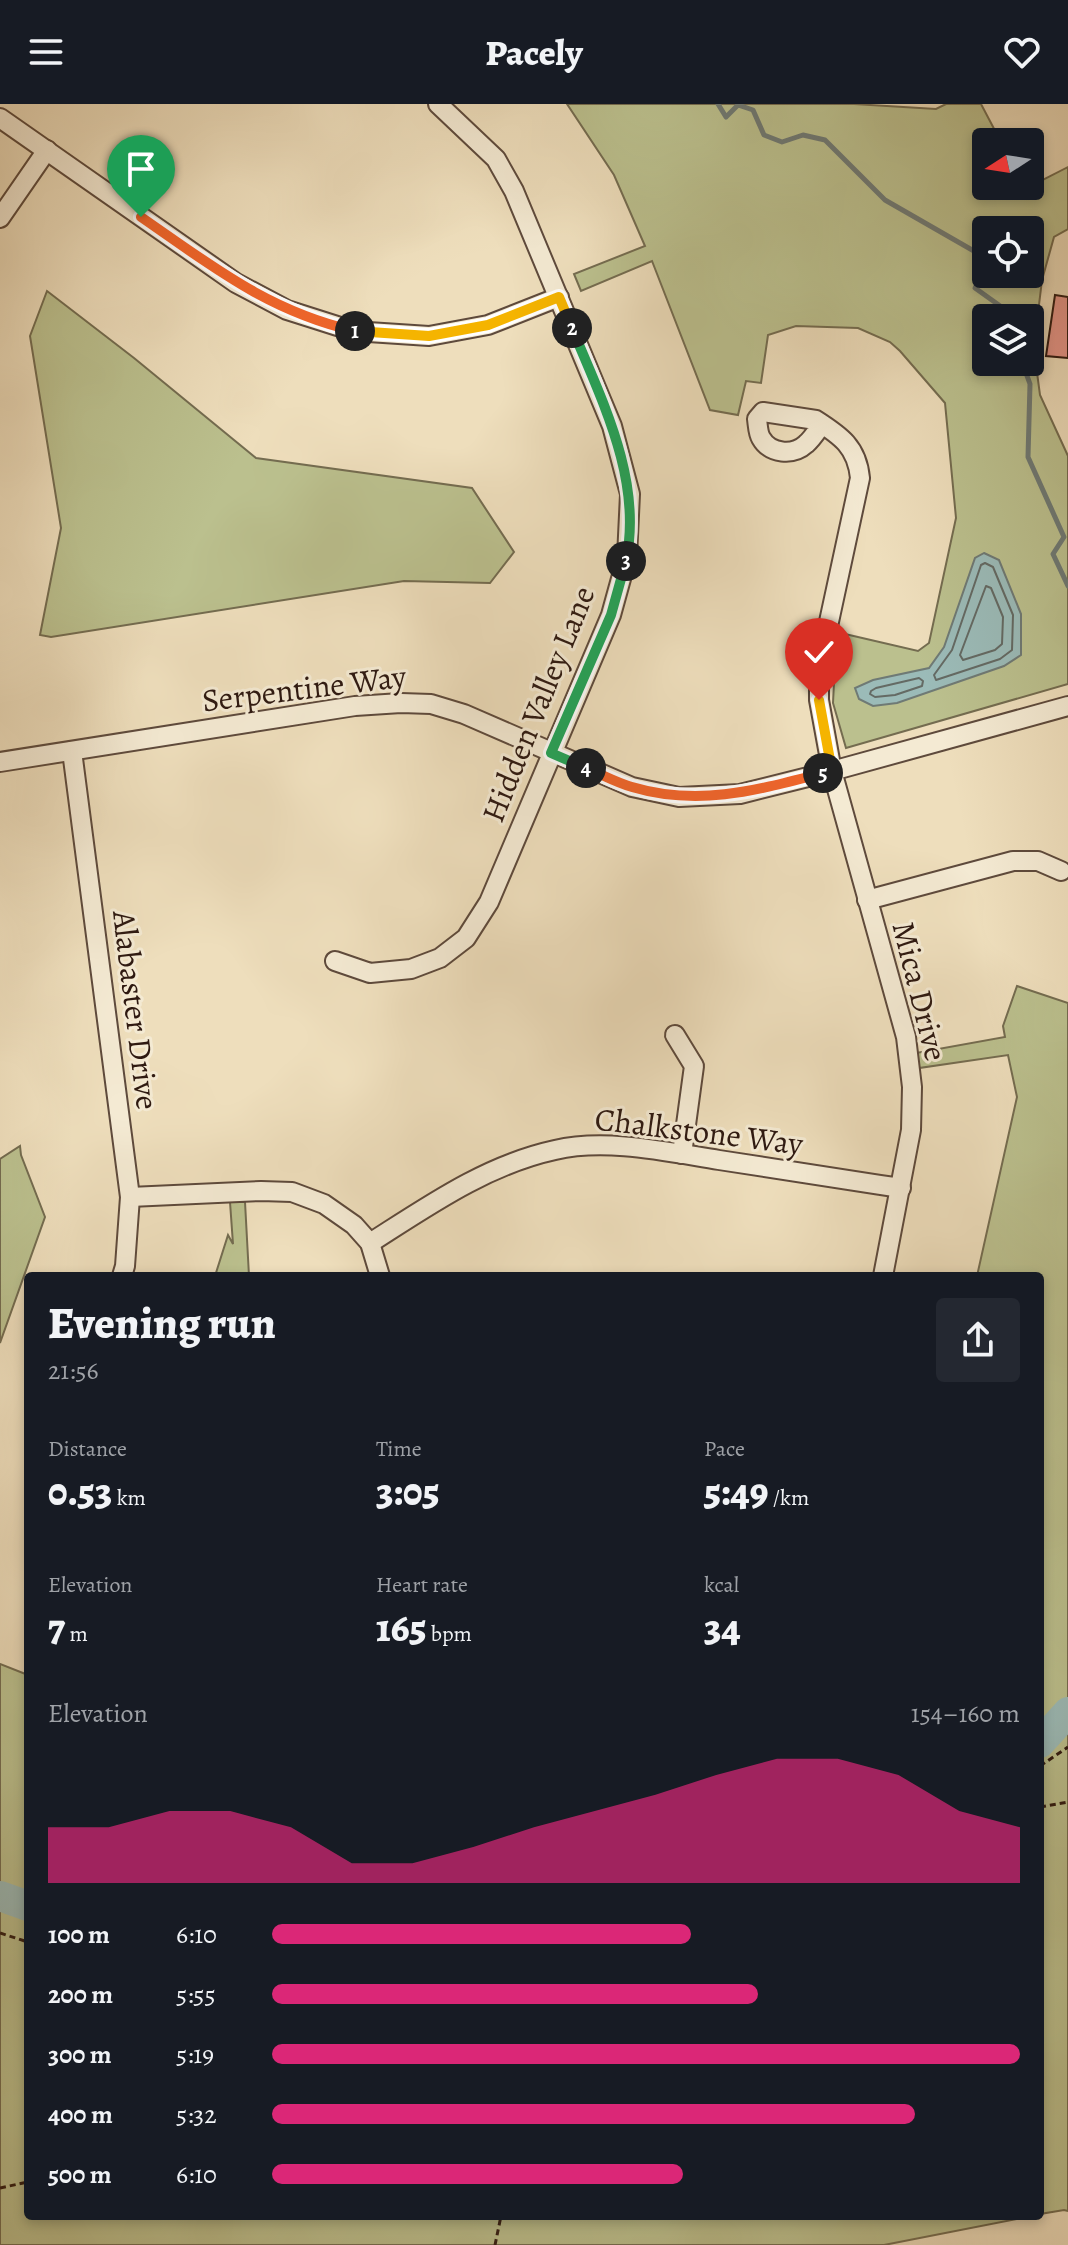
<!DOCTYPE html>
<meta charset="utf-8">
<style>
:root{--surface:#171b24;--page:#242831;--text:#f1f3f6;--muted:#9ea1a6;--accent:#db2777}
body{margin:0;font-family:Alegreya,serif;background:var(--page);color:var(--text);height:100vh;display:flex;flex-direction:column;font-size:30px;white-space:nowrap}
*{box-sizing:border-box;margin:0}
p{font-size:26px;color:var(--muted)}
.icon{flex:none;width:44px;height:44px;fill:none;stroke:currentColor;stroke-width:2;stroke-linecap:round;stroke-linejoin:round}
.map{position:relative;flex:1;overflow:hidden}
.details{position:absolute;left:24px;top:1168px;width:1020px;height:948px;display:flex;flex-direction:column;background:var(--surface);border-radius:8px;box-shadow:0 4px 12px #0003}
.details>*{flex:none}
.needle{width:52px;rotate:258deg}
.controls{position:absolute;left:972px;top:24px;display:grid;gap:16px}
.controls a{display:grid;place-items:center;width:72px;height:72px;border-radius:8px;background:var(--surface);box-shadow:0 4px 12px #0003;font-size:40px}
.pin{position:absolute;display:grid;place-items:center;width:68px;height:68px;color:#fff;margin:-82px -34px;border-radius:50% 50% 50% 0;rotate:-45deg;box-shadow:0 0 8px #0007}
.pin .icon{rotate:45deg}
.km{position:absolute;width:40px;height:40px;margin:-20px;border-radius:50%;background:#222;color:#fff;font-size:22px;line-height:40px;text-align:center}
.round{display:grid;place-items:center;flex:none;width:84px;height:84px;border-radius:8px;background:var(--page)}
.headline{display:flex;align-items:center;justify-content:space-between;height:136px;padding:0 24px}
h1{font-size:44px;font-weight:800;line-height:60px}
.stats{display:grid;grid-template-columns:repeat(3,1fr);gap:12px;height:136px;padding:8px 24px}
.stats div{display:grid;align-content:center}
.stats b{font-size:40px;font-weight:800}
.stats small{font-size:22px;font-weight:400}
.stats p{font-size:22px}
.chart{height:224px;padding:16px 24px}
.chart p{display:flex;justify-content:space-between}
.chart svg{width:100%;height:144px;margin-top:8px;fill:var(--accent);opacity:.7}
ul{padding:0 24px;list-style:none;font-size:26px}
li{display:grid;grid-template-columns:128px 96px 1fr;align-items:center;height:60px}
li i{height:20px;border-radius:10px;background:var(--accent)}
header{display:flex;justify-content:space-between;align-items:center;height:104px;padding:0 24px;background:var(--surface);font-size:36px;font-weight:800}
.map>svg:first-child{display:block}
</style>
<header><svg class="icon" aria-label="menu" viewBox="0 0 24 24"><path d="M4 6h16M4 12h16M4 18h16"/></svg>Pacely<svg class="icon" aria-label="heart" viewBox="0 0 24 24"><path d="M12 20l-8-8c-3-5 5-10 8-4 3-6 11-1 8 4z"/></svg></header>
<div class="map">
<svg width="1068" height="2141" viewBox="0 0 1068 2141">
<rect width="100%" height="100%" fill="#eedebc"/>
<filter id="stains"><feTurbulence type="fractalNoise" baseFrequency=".0025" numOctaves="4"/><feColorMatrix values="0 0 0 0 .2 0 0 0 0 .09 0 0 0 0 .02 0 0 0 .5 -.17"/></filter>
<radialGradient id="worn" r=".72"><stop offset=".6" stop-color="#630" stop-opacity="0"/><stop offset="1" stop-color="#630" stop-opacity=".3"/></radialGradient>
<!-- green -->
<g fill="#bbc08e" stroke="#746c50" stroke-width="2" fill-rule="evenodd">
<path d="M567,0h287l82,5 10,-5h35l20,38h-15v44h39l2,2 41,-21v62l-14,8 -12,43 -10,83 4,2 4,30 28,61v228l-222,64 -13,-45 3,-60 7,2 2,-11 73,17 11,-8 27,-125 -11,-115 -45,-52 -10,-9 -32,-14 -62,-2 -28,9 -7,48 -15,-2 -8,34 -28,-5 -58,-149 -71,30 -7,-17 71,-28 -31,-71zM986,126h44v44h-44zM986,214h44v44h-44z"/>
<polygon points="47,187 134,254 256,354 472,384 514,448 490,479 404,477 51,533 40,531 61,424 30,232"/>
<polygon points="1017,882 1068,899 1068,2107 1064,2106 1040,2110 1040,1172 977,1172 1017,993 1008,951 919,964 916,949 1005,933 1003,922"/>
<polygon points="20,1042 21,1051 45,1113 0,1239 0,1055"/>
<polygon points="230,1098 245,1098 249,1172 215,1172 228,1131 233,1140"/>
<polygon points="0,1560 28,1571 28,2112 1032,2112 884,2141 0,2141"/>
</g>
<!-- water -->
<polygon fill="#9bbbb8" stroke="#6f7a75" stroke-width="2" points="984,449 999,456 1021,510 1021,551 1004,562 897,599 873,602 859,595 855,584 873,576 929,564 944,543 975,454"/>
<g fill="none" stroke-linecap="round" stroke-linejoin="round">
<!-- shore -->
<g stroke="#646a64" stroke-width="2">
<polygon points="985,459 993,463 1013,511 1012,546 1000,555 936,576 934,571 952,546 981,461"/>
<polygon points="986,482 991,484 1003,513 1002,540 995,546 963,556 960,551"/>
<polygon points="919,574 923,577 922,582 895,591 875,593 870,590 871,587 876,584"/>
</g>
<!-- stream -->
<g stroke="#6f7a75" stroke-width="5">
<polyline points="718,0 726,13 738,1 753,6 764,31 782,38 803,31 825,36 885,96 986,154"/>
<polyline points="986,161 975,184 1003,204 1006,214"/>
<polyline points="1022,258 1030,280 1028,353 1064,433 1053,450 1068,482"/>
</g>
<!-- river -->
<g stroke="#9bbbb8" stroke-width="30">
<polyline points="1040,1639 1068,1608"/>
<polyline points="0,1792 28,1802"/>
</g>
</g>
<!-- building -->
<polygon fill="#e6968b" stroke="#2e1911" stroke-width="2" points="1055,191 1068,193 1068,254 1046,252"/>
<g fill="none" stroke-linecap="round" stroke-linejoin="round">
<defs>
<g id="minor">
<polyline points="0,14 236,179 287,206 353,227 429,232 488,221 559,193"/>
<polyline points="0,114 47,46"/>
<path d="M822,320c-5,7 -10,15 -16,20 -13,12 -36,10 -45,-6 -3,-5 -3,-12 -4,-19l6,-7 53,8c25,16 41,27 44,58l-41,190v32l13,71 74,266 6,50 -1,43 -28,146"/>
<polyline points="72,647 130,1093 125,1162 122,1172"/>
<polyline points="0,658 355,602 401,599 431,600 464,610 632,683 679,693 740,690 832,667 1068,602"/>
<polyline points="867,796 1013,757 1038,757 1061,767"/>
<polyline points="335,857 370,869 411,865 440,854 466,834 489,798 611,511 627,453 630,390 612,322 514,87 496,55 438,0"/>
<polyline points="675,931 694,962 682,1050"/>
<polyline points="130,1093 261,1087 292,1088 324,1100 354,1121 370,1139 380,1172"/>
<path d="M370,1139c58,-37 116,-78 185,-93 51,-12 113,2 164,10 60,9 121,19 182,28"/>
</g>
</defs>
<!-- minor casing -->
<use href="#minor" stroke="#5e4a3c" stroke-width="22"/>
<!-- path -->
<g stroke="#2e1911" stroke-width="3" stroke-dasharray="6 4" stroke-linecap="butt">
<polyline points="1040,1662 1068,1643"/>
<polyline points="1040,1703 1068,1698"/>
<polyline points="0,1829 28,1838"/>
<polyline points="0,2084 28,2078"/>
<polyline points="495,2141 501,2112"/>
</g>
<!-- minor -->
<use href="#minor" stroke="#f4ead3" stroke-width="18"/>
</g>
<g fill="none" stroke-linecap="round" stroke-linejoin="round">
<defs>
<path id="split-1" d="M141,113c71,49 127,94 214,114"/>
<polyline id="split-2" points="355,227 429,232 488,221 559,193 572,224"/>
<path id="split-3" d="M572,224c30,73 71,152 54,233"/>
<polyline id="split-4" points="586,664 551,649 611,511 626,457"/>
<path id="split-5" d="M586,664c15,6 31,15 46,19 67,20 126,3 191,-14"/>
<polyline id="split-6" points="819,596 832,667 823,669"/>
</defs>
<!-- split-1 casing -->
<use href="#split-1" stroke="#fff" stroke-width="16"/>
<!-- split-2 casing -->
<use href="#split-2" stroke="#fff" stroke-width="16"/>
<!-- split-3 casing -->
<use href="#split-3" stroke="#fff" stroke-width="16"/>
<!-- split-4 casing -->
<use href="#split-4" stroke="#fff" stroke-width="16"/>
<!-- split-5 casing -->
<use href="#split-5" stroke="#fff" stroke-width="16"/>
<!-- split-6 casing -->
<use href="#split-6" stroke="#fff" stroke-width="16"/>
<!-- split-1 -->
<use href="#split-1" stroke="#f0652b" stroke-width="10"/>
<!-- split-2 -->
<use href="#split-2" stroke="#f5b400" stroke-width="10"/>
<!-- split-3 -->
<use href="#split-3" stroke="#22a559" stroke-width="10"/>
<!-- split-4 -->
<use href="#split-4" stroke="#22a559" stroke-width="10"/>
<!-- split-5 -->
<use href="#split-5" stroke="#f0652b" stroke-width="10"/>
<!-- split-6 -->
<use href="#split-6" stroke="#f5b400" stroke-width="10"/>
</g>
<g text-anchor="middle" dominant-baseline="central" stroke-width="6" stroke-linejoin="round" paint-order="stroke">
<!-- street labels -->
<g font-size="32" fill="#2e1911" stroke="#f4ead3">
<text transform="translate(304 584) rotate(-7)">Serpentine Way</text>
<text transform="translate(538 600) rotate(-68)">Hidden Valley Lane</text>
<text transform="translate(920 887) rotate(76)">Mica Drive</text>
<text transform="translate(136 906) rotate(83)">Alabaster Drive</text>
<text transform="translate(699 1027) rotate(7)">Chalkstone Way</text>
</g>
</g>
<rect width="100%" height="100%" filter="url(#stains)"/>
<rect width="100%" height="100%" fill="url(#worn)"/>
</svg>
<div class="controls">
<a><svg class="needle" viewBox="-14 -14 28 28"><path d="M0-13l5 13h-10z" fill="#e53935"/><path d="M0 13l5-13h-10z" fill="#9ea1a6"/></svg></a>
<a><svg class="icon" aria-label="locate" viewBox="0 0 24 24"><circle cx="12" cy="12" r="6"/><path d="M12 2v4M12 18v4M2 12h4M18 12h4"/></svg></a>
<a><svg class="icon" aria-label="layers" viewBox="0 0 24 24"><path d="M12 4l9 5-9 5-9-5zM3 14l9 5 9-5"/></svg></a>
</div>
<div class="pin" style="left:141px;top:113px;background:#1e9e55"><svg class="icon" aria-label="arrive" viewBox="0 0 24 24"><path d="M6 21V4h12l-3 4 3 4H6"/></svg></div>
<div class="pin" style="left:819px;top:596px;background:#d93025"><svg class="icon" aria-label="check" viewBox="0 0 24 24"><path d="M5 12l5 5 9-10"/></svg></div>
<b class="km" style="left:355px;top:227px">1</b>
<b class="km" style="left:572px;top:224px">2</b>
<b class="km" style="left:626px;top:457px">3</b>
<b class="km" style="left:586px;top:664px">4</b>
<b class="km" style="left:823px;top:669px">5</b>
<section class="details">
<div class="headline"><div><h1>Evening run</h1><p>21:56</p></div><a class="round"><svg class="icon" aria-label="share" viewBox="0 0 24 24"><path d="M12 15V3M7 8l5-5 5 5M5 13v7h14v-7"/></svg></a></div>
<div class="stats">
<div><p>Distance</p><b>0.53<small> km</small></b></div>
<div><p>Time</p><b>3:05</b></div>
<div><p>Pace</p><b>5:49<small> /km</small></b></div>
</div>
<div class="stats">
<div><p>Elevation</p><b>7<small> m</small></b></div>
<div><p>Heart rate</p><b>165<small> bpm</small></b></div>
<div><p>kcal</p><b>34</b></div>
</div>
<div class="chart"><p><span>Elevation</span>154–160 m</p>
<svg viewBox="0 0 160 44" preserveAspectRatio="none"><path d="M0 44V27L10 27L20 22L30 22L40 27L50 38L60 38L70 33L80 27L90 22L100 17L110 11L120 6L130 6L140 11L150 22L160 27V44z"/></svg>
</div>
<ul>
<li><b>100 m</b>6:10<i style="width:56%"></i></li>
<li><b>200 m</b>5:55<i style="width:65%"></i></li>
<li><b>300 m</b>5:19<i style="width:100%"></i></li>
<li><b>400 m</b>5:32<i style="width:86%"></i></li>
<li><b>500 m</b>6:10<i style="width:55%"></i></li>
</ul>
</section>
</div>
